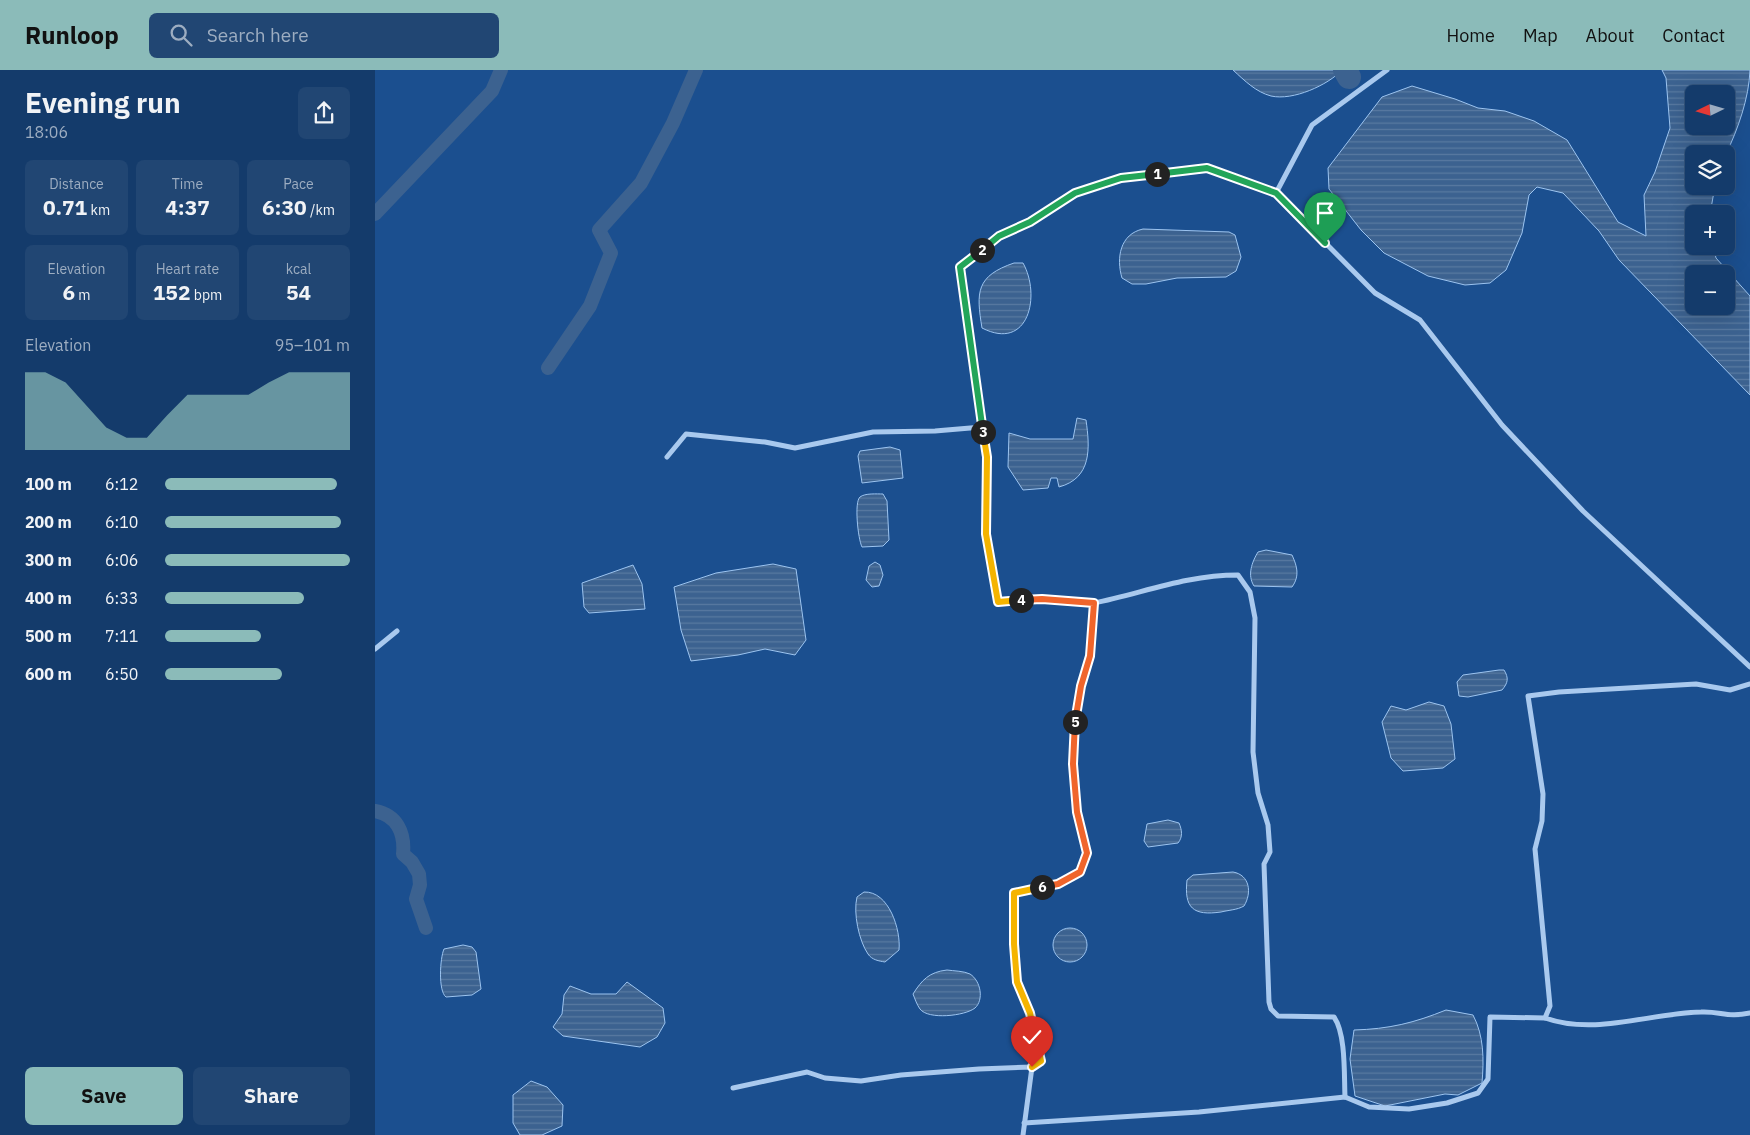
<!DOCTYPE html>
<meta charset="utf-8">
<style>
:root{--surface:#143b6b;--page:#214673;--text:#f1f3f6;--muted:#9dadc1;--line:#33557e;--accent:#8bbbb9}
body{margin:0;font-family:"IBM Plex Sans",sans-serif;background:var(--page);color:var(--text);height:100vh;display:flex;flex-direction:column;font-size:19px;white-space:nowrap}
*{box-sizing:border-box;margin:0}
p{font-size:16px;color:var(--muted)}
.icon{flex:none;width:28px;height:28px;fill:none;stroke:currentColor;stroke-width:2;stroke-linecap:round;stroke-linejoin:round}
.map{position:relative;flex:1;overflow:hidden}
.sheet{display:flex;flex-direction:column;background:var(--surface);width:375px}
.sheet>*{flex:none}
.needle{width:32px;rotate:265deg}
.controls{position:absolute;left:1310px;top:15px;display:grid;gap:10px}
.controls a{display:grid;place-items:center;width:50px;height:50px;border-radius:8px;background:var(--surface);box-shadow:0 5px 20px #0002,0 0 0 1px var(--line);font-size:25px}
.pin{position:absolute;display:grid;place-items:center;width:42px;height:42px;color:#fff;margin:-51px -21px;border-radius:50% 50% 50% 0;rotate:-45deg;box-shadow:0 0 5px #0007}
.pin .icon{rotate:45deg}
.km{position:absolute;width:25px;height:25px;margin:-12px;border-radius:50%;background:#222;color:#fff;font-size:14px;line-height:25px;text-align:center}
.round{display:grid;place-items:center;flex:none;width:52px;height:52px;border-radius:8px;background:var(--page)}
.headline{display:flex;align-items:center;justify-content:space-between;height:85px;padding:0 25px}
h1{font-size:28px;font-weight:800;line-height:38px}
.metrics{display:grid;grid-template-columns:repeat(3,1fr);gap:8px;height:85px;padding:5px 25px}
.metrics div{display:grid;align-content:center;border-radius:8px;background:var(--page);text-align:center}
.metrics b{font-size:21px;font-weight:800}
.metrics small{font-size:14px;font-weight:400}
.metrics p{font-size:14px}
.chart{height:140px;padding:10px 25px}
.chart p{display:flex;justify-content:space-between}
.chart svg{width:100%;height:90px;margin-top:5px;fill:var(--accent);opacity:.7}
.button{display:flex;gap:10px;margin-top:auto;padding:10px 25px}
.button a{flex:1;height:58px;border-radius:8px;background:var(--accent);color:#111;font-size:20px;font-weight:800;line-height:58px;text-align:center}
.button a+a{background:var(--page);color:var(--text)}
ul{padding:0 25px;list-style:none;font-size:16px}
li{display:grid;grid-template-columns:80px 60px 1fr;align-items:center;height:38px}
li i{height:12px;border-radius:6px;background:var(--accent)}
header{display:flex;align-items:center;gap:30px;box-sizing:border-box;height:70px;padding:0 25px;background:var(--accent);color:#111}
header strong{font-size:24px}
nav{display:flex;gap:28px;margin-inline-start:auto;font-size:18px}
.search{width:350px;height:45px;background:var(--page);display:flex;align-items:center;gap:12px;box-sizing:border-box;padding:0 18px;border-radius:8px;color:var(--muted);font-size:19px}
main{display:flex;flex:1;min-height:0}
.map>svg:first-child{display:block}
</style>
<header>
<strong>Runloop</strong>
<div class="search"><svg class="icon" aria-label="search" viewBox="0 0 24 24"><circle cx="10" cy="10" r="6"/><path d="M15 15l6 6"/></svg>Search here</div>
<nav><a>Home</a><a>Map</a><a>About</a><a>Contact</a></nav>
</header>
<main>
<section class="sheet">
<div class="headline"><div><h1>Evening run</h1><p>18:06</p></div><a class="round"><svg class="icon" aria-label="share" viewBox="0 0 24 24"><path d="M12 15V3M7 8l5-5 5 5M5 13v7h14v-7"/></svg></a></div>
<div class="metrics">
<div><p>Distance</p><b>0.71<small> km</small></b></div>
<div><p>Time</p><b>4:37</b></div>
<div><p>Pace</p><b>6:30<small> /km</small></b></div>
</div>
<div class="metrics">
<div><p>Elevation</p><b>6<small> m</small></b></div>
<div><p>Heart rate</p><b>152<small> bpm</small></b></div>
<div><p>kcal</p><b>54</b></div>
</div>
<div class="chart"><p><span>Elevation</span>95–101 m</p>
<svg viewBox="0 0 160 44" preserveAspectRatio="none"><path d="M0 44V6L10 6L20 11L30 22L40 33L50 38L60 38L70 27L80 17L90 17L100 17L110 17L120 11L130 6L140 6L150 6L160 6V44z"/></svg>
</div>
<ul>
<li><b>100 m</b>6:12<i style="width:93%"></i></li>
<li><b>200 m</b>6:10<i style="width:95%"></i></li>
<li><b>300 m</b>6:06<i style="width:100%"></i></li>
<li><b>400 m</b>6:33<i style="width:75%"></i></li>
<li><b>500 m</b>7:11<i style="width:52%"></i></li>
<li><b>600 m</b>6:50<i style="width:63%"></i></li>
</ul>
<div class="button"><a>Save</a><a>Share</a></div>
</section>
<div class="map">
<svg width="1375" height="1065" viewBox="0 0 1375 1065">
<defs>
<pattern id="water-rules" width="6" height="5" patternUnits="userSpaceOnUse" patternTransform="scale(1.25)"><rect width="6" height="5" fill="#3c6290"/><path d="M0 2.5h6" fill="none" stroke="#597aa1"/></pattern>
</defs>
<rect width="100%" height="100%" fill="#1b4f8f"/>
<!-- water -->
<g fill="url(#water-rules)" stroke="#9cc4f0" fill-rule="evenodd">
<path d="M858,0h109c-14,15 -49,31 -71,26 -15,-4 -26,-15 -38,-26z"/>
<path d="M1287,0h88c-1,28 -12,59 -24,84h-32v32h21l-5,28h-16v32h19l3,12 34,38v99l-131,-135 -20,-29 -36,-38 -26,-6 -8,8 -7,38 -16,37 -16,13 -25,2 -37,-9 -44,-23 -23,-23 -32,-41 -1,-21 54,-71 30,-11 43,13 23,9 27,3 29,10 33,19 51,82 28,14 -2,-41 11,-23 15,-44 -4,-50zM1319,24h32v32h-32zM1319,204h32v32h-32z"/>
<path d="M768,159l86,3 6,3 6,22 -5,14 -10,6 -49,1 -31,6h-14l-10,-6c-6,-20 -2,-44 21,-49z"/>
<path d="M639,193h9c18,32 6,89 -41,65 -6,-36 -6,-52 32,-65z"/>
<path d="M702,348l9,2c4,28 6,58 -27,67l-2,-9h-6l-3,10 -25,2 -15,-23 1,-34 21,6h43z"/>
<polygon points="515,377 525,380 528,408 487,413 483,386 485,381"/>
<path d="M508,424l4,7 2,39 -6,6 -21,1c-4,-8 -8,-45 -2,-50 5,-4 17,-3 23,-3z"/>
<path d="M891,480l26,5c5,11 8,21 0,32l-38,-1c-7,-11 -2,-24 4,-34z"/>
<polygon points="500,492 505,495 508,505 504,516 497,517 491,510 494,496"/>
<polygon points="398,494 421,499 431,570 420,585 390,579 363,585 316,591 306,560 299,517 341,503"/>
<polygon points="258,495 267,514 270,539 214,543 209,537 207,513"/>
<path d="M1124,600h5c5,8 4,13 -2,20l-34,7 -9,-1 -2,-14 6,-7z"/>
<polygon points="1054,632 1069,636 1076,654 1080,689 1068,698 1028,701 1016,688 1007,652 1016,636 1031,640"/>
<path d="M793,750l11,3c3,7 4,14 -1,20l-30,4 -4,-6 3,-17z"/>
<path d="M858,802c17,3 19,21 11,34 -7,4 -15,4 -23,6 -28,4 -37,-4 -34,-32l6,-5z"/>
<path d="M489,822c25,-1 37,38 35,58l-14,12c-6,-1 -13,-2 -17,-8 -9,-13 -15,-41 -11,-57z"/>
<circle cx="695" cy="875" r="17"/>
<path d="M88,875l9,2 4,5 5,37 -9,6 -26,2c-8,-6 -6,-39 -2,-48z"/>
<path d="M572,900c7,1 17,1 23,4 11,7 14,26 5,34 -10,8 -47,12 -55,1 -3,-4 -5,-10 -7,-15 9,-14 16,-22 34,-24z"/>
<polygon points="252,912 288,938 290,953 282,967 265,977 188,966 178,957 187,944 189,925 195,916 216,924 241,924"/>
<path d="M1071,940l27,5c11,21 11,44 9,68l-24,12 -13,-1 -60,12 -30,-10 -5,-37 4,-29c35,-1 60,-7 92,-20z"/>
<polygon points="156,1011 172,1017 188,1035 187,1056 167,1065 145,1065 138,1053 138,1025"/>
</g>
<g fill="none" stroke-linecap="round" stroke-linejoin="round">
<!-- canal -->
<g stroke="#3c6290" stroke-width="14">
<polyline points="0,144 117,21 126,0"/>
<polyline points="173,298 215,236 236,183 224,160 266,113 298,53 321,0"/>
<path d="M0,741c22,4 30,22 28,43l9,8 7,12 1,11 -4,14 10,29"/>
</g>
<!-- river -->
<polyline stroke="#3c6290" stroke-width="24" points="970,0 974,7"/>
<!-- minor -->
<g stroke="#a9c9ee" stroke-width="5">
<polyline points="1012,0 937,55 901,123 1000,223 1045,250 1127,355 1208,441 1375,597"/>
<polyline points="292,387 311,364 390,372 420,378 498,362 560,361 607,357"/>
<path d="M719,533c49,-10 92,-28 144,-28l12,17 5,26 -2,134 5,41 10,32 2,27 -6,12 5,138 2,7 7,7 56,1c12,17 10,58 11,80"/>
<polyline points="0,579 22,561"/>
<path d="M1170,948c50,18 105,-5 156,-6 20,-1 26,6 49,1"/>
<polyline points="657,997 666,991 655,943 642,912 639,874 639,823 683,814 705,802 712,783 702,742 697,694 698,661 706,615 715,586 719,533 667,529 623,532 611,464 612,387 593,266 585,197 624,166 655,152 700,123 746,108 833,98 901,123"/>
<polyline points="358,1018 432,1002 450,1008 486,1011 526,1005 604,999 657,997 648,1065"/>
<polyline points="649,1053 824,1042 970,1027 994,1037 1034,1039 1072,1033 1103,1023 1113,1009 1115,947 1170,948 1175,936 1160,779 1167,751 1168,724 1153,626 1184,622 1321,614 1355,620 1375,614"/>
</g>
</g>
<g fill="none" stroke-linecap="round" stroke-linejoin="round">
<defs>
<polyline id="split-1" points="782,104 832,98 901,123 950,173"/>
<polyline id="split-2" points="607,180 624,166 655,152 700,123 746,108 782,104"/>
<polyline id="split-3" points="607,180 585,197 608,362"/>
<polyline id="split-4" points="608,362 612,387 611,464 623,532 646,530"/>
<polyline id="split-5" points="646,530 667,529 719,533 715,586 706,616 700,652"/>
<polyline id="split-6" points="667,817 683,814 705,802 712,783 702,742 698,694 700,652"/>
<polyline id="split-7" points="657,997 666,991 655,943 642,912 639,874 639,823 667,817"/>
</defs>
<!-- split-1 casing -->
<use href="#split-1" stroke="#fff" stroke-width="10"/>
<!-- split-2 casing -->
<use href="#split-2" stroke="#fff" stroke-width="10"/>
<!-- split-3 casing -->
<use href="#split-3" stroke="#fff" stroke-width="10"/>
<!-- split-4 casing -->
<use href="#split-4" stroke="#fff" stroke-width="10"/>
<!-- split-5 casing -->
<use href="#split-5" stroke="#fff" stroke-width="10"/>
<!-- split-6 casing -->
<use href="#split-6" stroke="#fff" stroke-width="10"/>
<!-- split-7 casing -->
<use href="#split-7" stroke="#fff" stroke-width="10"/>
<!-- split-1 -->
<use href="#split-1" stroke="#22a559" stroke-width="6"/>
<!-- split-2 -->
<use href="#split-2" stroke="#22a559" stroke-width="6"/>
<!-- split-3 -->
<use href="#split-3" stroke="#22a559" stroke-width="6"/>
<!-- split-4 -->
<use href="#split-4" stroke="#f5b400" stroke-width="6"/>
<!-- split-5 -->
<use href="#split-5" stroke="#f0652b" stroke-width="6"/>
<!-- split-6 -->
<use href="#split-6" stroke="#f0652b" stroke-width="6"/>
<!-- split-7 -->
<use href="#split-7" stroke="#f5b400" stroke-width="6"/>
</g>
</svg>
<div class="controls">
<a><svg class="needle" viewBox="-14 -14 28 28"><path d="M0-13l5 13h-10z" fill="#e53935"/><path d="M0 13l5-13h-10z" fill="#9dadc1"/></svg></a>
<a><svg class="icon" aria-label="layers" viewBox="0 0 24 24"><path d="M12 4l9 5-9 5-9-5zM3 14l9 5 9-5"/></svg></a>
<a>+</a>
<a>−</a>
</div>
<div class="pin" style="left:950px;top:173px;background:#1e9e55"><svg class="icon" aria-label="arrive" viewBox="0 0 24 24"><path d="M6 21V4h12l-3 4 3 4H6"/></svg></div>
<div class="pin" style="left:657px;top:997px;background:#d93025"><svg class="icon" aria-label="check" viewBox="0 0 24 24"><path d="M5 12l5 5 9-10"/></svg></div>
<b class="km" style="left:782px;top:104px">1</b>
<b class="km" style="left:607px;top:180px">2</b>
<b class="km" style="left:608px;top:362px">3</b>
<b class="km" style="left:646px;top:530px">4</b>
<b class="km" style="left:700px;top:652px">5</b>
<b class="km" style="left:667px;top:817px">6</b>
</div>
</main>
